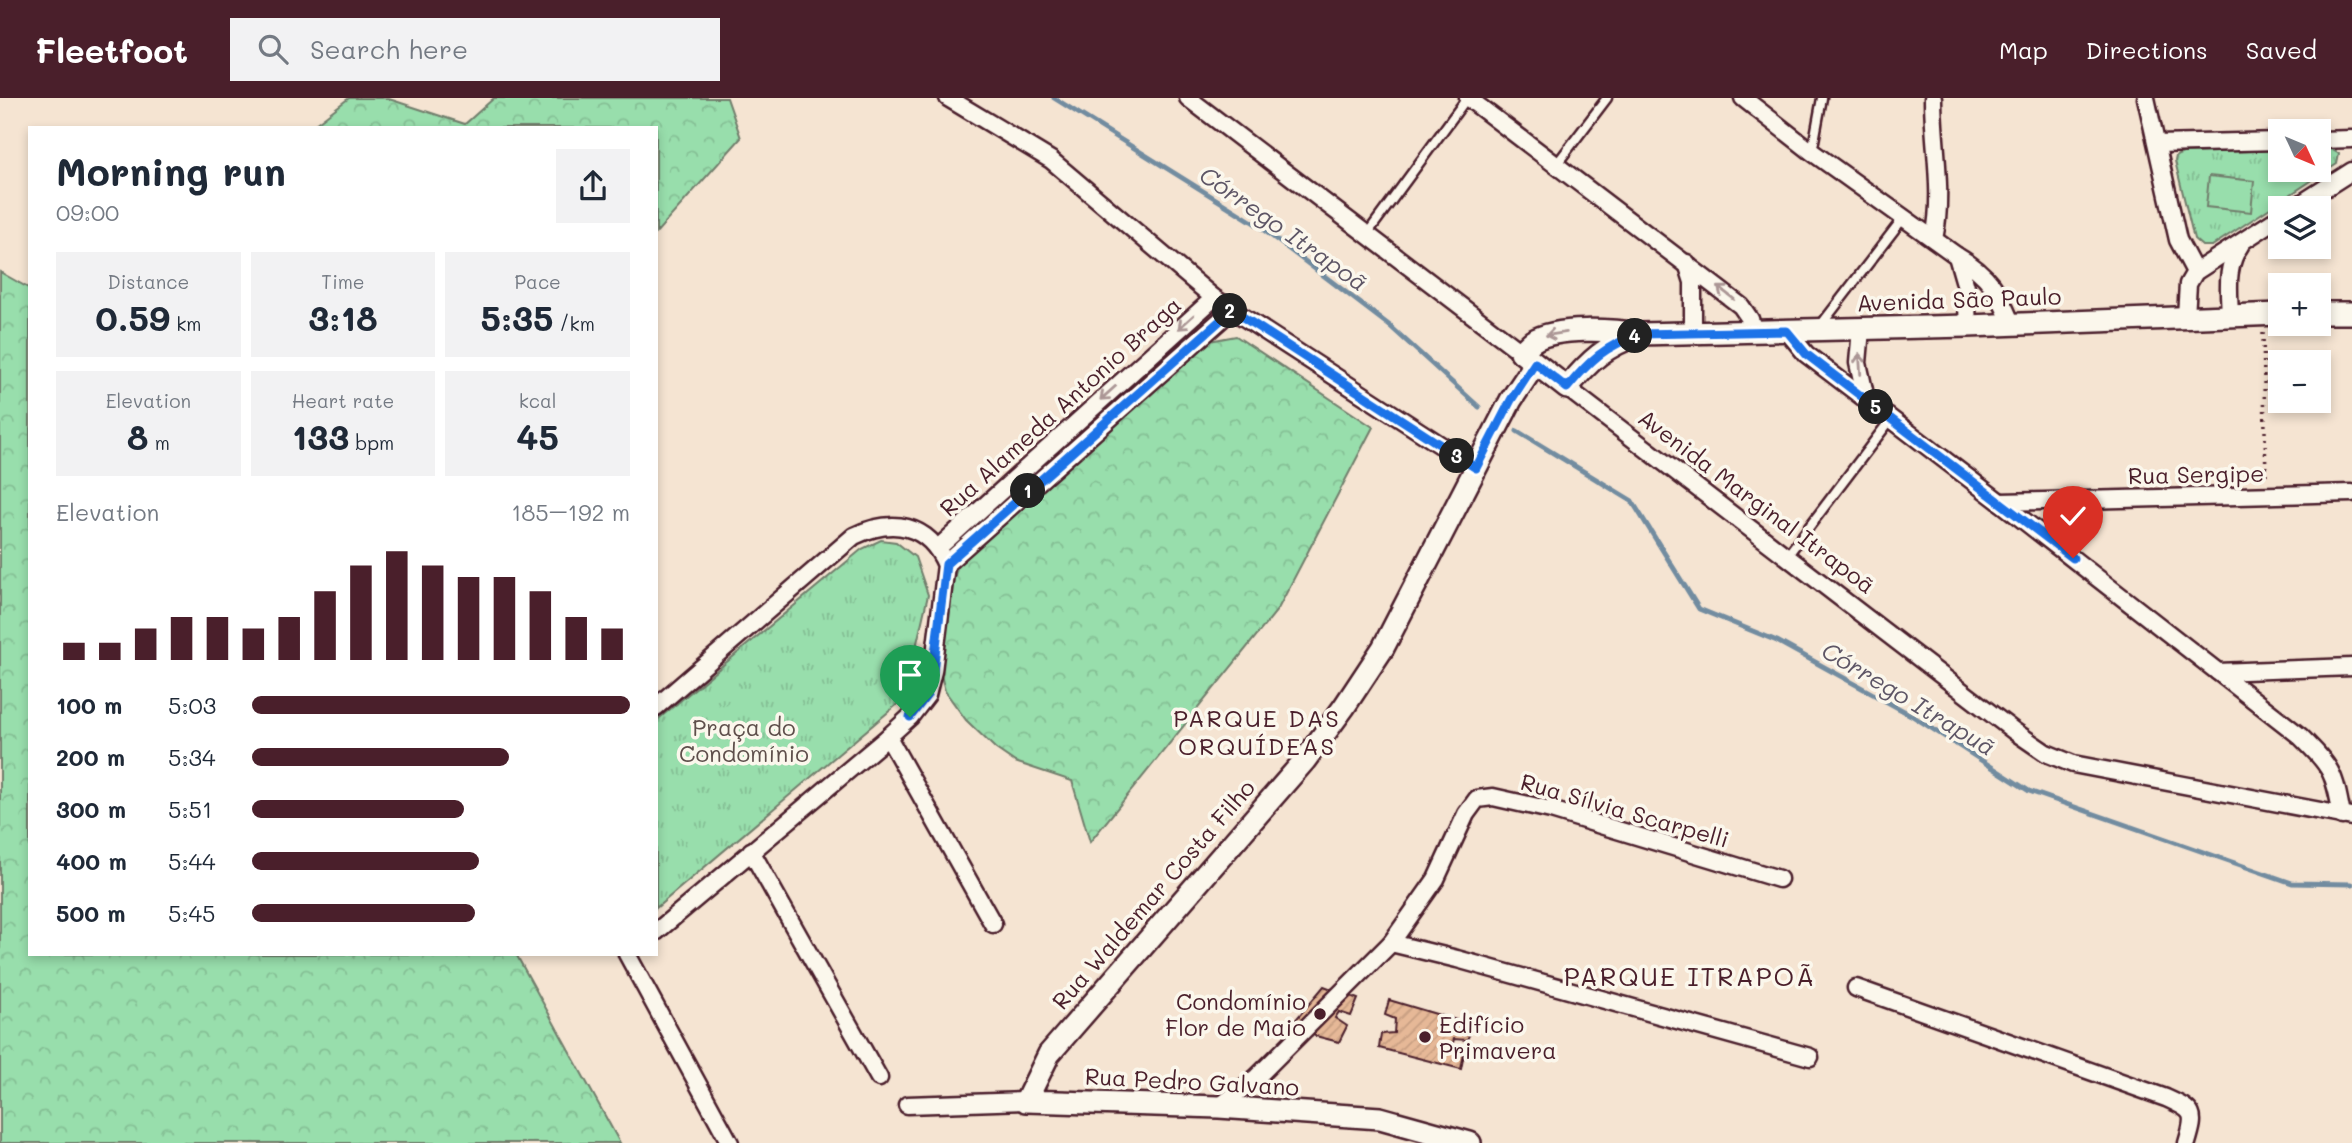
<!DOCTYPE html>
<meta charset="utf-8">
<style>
:root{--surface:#fff;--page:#f2f2f3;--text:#1f2937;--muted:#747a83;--accent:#4a1f2b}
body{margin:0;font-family:Mali,sans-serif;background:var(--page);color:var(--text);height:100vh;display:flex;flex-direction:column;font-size:26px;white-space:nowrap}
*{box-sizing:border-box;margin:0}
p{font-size:23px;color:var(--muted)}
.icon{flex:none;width:38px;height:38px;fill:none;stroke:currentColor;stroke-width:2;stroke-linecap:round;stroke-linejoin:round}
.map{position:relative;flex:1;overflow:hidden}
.sheet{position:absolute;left:28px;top:28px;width:630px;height:830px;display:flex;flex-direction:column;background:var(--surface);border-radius:0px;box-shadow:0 4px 10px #0003}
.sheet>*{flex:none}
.needle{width:46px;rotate:134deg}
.fabs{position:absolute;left:2268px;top:21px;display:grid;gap:14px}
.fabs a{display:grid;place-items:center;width:63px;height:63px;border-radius:0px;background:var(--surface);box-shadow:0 4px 10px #0003;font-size:35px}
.pin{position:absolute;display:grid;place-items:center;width:60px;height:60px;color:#fff;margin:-72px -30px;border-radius:50% 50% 50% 0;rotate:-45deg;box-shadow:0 0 7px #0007}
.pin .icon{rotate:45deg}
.km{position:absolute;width:35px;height:35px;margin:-18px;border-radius:50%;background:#222;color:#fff;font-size:19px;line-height:35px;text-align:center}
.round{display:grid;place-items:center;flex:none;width:74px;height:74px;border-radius:0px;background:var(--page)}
.head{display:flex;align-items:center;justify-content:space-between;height:119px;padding:0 28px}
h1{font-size:38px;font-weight:700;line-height:52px}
.metrics{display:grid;grid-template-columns:repeat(3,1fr);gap:10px;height:119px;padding:7px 28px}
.metrics div{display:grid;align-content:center;border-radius:0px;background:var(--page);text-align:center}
.metrics b{font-size:35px;font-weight:700}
.metrics small{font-size:19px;font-weight:400}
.metrics p{font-size:19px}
.chart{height:196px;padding:14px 28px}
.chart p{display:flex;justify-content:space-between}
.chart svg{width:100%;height:126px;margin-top:7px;stroke:var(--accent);stroke-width:6}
ul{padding:0 28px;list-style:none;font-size:23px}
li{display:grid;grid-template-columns:112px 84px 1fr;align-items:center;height:52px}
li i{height:18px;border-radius:9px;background:var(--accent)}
header{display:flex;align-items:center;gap:42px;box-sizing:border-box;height:98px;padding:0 35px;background:var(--accent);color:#fff}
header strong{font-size:33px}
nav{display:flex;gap:38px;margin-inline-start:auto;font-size:24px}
.search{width:490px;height:63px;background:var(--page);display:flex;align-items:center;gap:18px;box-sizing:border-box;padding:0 24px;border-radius:0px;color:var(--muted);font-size:26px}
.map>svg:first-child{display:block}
</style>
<header>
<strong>Fleetfoot</strong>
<div class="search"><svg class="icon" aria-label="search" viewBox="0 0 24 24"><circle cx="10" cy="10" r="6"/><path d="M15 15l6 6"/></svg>Search here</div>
<nav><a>Map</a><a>Directions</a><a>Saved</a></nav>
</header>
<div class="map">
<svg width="2352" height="1045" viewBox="0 0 2352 1045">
<defs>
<pattern id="forest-crowns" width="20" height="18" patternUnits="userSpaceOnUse" patternTransform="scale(1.75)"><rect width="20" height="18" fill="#98deac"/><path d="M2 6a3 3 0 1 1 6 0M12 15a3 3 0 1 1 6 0" fill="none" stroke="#84be94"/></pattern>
<pattern id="park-tufts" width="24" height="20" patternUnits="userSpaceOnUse" patternTransform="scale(1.75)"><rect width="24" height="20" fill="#98deac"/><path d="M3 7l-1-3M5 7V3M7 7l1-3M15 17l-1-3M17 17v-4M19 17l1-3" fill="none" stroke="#84be94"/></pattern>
<pattern id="building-hatch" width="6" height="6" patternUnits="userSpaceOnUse" patternTransform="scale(1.75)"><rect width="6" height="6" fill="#e6b897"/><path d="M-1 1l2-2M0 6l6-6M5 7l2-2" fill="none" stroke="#c79e82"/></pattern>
</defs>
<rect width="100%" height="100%" fill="#f5e4d2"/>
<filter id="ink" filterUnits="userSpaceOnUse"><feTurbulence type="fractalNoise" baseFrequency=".0143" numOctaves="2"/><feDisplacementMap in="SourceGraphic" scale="14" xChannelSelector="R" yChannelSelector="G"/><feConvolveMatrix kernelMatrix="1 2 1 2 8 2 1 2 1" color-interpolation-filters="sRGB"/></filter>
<g filter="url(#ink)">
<!-- forest -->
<g fill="url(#forest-crowns)" stroke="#717e6c" stroke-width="2">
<polygon points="349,0 386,0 465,26 494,0 727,0 741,40 656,135 656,30 310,30"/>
<polygon points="0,174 30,191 30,856 516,856 620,1045 0,1045"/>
<polygon points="1236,238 1373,329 1278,511 1090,744 1072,683 1015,664 996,651 966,622 945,593 941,577 944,516 960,459 1204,244"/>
</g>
<!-- park -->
<g fill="url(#park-tufts)" stroke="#717e6c" stroke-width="2">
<polygon points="2319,51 2331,51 2339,56 2337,66 2212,148 2202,148 2194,141 2175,63 2176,58 2183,55 2280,52 2280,72 2319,72"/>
<polygon points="881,442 896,444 915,459 928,497 917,545 919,588 656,810 656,623 862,451"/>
</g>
<!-- pitch -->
<polygon fill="#98deac" stroke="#717e6c" stroke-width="2" points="2209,78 2254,83 2251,114 2206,109"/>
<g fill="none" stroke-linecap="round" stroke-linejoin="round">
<!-- stream -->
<g stroke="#728ca0" stroke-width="5">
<polyline points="1054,0 1256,126 1390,228 1479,309"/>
<polyline points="1517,333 1632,403 1699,511 1777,543 1911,617 2029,693 2292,785 2352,786"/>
</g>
</g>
<!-- building -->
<g fill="url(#building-hatch)" stroke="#4a1f2b" stroke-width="2">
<polygon points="1324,888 1358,901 1351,918 1339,914 1335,920 1347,928 1339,944 1288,931"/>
<polygon points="1389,902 1473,927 1467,942 1454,941 1451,952 1464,956 1461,971 1379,950 1381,936 1394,935 1395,921 1385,917"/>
</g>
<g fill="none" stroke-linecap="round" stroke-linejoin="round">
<defs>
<g id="service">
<polyline points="1812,54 1822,0"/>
<polyline points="1556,67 1607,0"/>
<polyline points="1367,136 1467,0"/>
<polyline points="1821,227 1904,119"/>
<polyline points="1787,458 1891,321"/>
</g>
<g id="minor">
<polyline points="948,0 1051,62 1214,200 1476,370"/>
<polyline points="1188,0 1521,254"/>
<polyline points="1468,0 1741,208 1750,221 1754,233"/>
<path d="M1743,0l69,54 145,104c33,19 41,35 55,69"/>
<path d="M1933,0c0,47 11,94 1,141"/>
<polyline points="2146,0 2178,142 2195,174"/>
<polyline points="2319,42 2352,41"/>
<polyline points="2157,46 2280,43"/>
<polyline points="2294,110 2352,73"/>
<polyline points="1957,158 1966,189 1968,228"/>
<polyline points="1687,165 1693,184 1693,235"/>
<path d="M2230,217c-1,-26 -5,-48 11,-71"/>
<polyline points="2186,218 2188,186 2195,174 2280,119"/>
<polyline points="1861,231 1858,265 1866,301"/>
<path d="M1787,233l19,23 194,148 300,234c32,32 34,35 42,80"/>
<polyline points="1567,290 2014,633 2046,655 2073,666 2352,719"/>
<polyline points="2000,404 2352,395"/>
<polyline points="938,450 1214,200"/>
<polyline points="946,466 1232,212"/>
<polyline points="2218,574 2352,569"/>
<path d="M656,609l198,-171c38,-18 74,-13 92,29l-13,106 -6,24 -17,22 -22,20 -232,195"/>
<polyline points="888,639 993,826"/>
<polyline points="751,753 879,980"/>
<polyline points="1391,845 1457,861 1810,959"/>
<polyline points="627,856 730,1045"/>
<path d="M1856,890l310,110c29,13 30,15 21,45"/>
<polyline points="907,1007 1026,1003"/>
<polyline points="1219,1009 1257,979 1391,845 1436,781 1466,716 1477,701 1493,699 1551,712 1779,781"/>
</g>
<g id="secondary">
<polyline points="2319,215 2352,215"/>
<path d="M1640,236c-35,12 -50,26 -73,54l-46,-36c4,-3 8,-8 12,-11 24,-15 80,-11 107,-7l328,-8 312,-12"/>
<polyline points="1470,1045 1380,1020 1219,1009 1026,1003 1049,956 1305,662 1344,609 1383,550 1511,302 1535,266"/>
</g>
</defs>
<!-- service casing -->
<use href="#service" stroke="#4a1f2b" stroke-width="13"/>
<!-- minor casing -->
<use href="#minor" stroke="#4a1f2b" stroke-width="21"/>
<!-- secondary casing -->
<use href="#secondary" stroke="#4a1f2b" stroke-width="26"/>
<!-- path -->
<polyline stroke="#4a1f2b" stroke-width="3.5" stroke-dasharray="2 5" stroke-linecap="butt" points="2263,235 2266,381"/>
<!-- service -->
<use href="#service" stroke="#fbf7ec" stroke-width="8"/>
<!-- minor -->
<use href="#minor" stroke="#fbf7ec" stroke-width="16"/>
<!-- secondary -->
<use href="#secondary" stroke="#fbf7ec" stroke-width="21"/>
</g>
<!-- one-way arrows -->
<defs><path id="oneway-shaft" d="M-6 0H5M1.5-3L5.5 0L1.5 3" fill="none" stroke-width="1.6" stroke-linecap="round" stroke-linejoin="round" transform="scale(1.75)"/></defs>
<g stroke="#ab9695">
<use href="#oneway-shaft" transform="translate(1726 195) rotate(-142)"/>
<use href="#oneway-shaft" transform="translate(1186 224) rotate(138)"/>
<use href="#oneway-shaft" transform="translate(1556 236) rotate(171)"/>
<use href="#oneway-shaft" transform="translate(1860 266) rotate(-94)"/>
<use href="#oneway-shaft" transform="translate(1108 295) rotate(138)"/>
</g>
</g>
<g fill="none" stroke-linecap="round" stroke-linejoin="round" filter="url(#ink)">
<defs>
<path id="route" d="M910,619l17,-22 6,-24 13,-107 286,-254 244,158 35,-68 24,-37 32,25c23,-28 38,-42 73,-54l147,-3 19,23 267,204"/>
</defs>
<!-- route casing -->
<use href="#route" stroke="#fff" stroke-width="14"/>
<!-- route -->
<use href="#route" stroke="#1a73e8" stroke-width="9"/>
</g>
<!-- markers -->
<g fill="#4a1f2b" stroke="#fbf7ec" stroke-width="2.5">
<circle cx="1320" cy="916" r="7"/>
<circle cx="1425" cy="939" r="7"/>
</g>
<g text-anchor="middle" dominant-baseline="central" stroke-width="7" stroke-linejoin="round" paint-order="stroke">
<!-- street labels -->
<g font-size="23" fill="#4a1f2b" stroke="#fbf7ec">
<text transform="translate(1959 201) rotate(-2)">Avenida São Paulo</text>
<text transform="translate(1060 308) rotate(-42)">Rua Alameda Antonio Braga</text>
<text transform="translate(2196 376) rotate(-1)">Rua Sergipe</text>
<text transform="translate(1757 403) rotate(37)">Avenida Marginal Itrapoã</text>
<text transform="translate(1625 712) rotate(16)">Rua Sílvia Scarpelli</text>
<text transform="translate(1153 796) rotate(-49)">Rua Waldemar Costa Filho</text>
<text transform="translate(1192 983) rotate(3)">Rua Pedro Galvano</text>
</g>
<!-- park labels -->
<g font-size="23" fill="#5e4f4b" stroke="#fbf7ec">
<text x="744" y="629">Praça do<tspan x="744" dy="26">Condomínio</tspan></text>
</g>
<!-- poi labels -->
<g font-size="23" fill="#4a1f2b" stroke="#fbf7ec" text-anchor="end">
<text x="1306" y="903">Condomínio<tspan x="1306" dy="26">Flor de Maio</tspan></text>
<text x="1439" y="926" text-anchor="start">Edifício<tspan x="1439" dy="26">Primavera</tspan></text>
</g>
<!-- water labels -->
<g font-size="24" font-style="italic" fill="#5e5666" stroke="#fbf7ec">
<text transform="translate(1284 130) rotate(35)">Córrego Itrapoã</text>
<text transform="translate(1909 600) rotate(31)">Córrego Itrapuã</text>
</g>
<!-- neighbourhood labels -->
<g font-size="24" letter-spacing="2" fill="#4a1f2b" stroke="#fbf7ec">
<text x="1257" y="619">PARQUE DAS<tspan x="1257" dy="28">ORQUÍDEAS</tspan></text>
</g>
<!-- quarter labels -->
<g font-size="26" letter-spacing="2" fill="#4a1f2b" stroke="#fbf7ec">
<text x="1690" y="878">PARQUE ITRAPOÃ</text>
</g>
</g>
</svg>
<div class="fabs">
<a><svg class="needle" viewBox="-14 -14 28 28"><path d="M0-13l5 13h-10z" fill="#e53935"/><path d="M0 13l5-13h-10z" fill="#747a83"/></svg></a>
<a><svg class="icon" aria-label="layers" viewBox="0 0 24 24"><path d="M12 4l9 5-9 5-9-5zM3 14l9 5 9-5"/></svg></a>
<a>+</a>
<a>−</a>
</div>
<div class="pin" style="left:910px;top:619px;background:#1e9e55"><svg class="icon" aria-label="arrive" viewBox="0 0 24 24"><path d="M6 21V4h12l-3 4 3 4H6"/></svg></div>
<div class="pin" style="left:2073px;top:460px;background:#d93025"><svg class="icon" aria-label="check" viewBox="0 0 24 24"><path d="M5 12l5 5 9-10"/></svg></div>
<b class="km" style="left:1028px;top:393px">1</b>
<b class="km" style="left:1230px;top:213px">2</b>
<b class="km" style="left:1457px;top:358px">3</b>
<b class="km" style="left:1635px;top:238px">4</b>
<b class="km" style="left:1876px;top:309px">5</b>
<section class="sheet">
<div class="head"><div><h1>Morning run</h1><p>09:00</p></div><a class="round"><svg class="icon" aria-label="share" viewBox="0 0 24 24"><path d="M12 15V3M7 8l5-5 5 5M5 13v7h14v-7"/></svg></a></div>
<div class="metrics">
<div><p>Distance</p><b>0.59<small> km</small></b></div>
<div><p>Time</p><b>3:18</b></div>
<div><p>Pace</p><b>5:35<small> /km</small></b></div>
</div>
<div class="metrics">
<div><p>Elevation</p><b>8<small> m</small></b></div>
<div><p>Heart rate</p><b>133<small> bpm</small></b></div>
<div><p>kcal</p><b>45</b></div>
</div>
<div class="chart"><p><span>Elevation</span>185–192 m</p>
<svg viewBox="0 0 160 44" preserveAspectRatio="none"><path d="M5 44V38M15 44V38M25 44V33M35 44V29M45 44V29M55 44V33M65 44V29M75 44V20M85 44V11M95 44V6M105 44V11M115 44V15M125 44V15M135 44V20M145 44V29M155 44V33"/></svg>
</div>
<ul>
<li><b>100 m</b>5:03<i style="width:100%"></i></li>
<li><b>200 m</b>5:34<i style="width:68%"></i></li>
<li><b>300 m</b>5:51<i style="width:56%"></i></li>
<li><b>400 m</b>5:44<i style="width:60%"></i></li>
<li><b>500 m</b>5:45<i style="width:59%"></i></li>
</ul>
</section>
</div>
